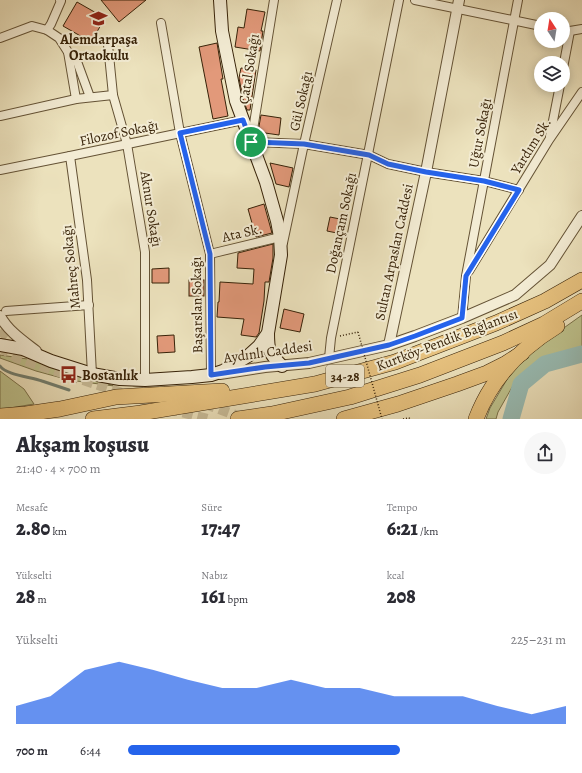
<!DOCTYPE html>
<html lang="tr">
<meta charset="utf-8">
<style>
:root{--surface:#fff;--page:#f7f7f7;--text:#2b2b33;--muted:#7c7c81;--accent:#2563eb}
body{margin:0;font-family:Alegreya,serif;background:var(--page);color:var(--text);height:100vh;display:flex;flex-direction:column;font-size:15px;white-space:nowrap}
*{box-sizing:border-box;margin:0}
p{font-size:13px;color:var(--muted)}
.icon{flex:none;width:22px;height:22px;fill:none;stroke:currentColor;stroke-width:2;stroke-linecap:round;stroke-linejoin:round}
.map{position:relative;height:419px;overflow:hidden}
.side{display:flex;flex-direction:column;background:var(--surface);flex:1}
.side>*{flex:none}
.needle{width:26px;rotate:348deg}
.tools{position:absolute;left:534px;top:12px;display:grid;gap:8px}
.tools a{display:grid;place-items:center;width:36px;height:36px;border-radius:50%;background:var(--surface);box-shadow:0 2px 10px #0003;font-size:20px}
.pin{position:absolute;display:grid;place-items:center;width:34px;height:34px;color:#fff;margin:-17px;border:2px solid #fff;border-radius:50%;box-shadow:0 1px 4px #0007}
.round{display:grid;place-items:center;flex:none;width:42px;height:42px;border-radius:21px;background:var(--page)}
.head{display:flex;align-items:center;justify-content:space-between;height:68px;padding:0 16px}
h1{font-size:22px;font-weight:800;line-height:30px}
.metrics{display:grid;grid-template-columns:repeat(3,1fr);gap:6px;height:68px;padding:4px 16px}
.metrics div{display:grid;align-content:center}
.metrics b{font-size:20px;font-weight:800}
.metrics small{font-size:11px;font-weight:400}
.metrics p{font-size:11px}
.chart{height:112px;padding:8px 16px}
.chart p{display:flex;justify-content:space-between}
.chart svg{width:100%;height:72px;margin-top:4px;fill:var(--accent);opacity:.7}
ul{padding:0 16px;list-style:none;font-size:13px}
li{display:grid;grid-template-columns:64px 48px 1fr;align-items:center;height:30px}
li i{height:10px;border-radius:5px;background:var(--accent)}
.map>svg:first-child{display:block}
</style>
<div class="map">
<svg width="582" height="419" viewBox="0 0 582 419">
<rect width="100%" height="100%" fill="#ece2bd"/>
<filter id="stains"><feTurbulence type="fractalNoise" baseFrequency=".005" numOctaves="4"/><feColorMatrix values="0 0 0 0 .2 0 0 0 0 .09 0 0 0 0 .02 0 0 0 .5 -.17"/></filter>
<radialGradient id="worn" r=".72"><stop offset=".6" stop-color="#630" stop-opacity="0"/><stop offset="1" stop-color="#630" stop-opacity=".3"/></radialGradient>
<!-- green -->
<g fill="#bec28d" stroke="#7a724a">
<polygon points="582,315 582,348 544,358 515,382 498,412 496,419 486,419 490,408 512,371 537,347"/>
<polygon points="0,355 34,360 114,386 69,380 36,371 0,358"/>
<polygon points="0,371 24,389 34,404 4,409 0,409"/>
</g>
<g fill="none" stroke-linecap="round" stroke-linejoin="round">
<!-- stream -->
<path stroke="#727f70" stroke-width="3" d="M0,366c6,9 32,11 42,15 9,3 18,6 27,9"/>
<!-- river -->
<polyline stroke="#99bdb5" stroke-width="17" points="511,419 521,384 545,364 582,354"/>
</g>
<!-- building -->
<g fill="#e2997a" stroke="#372208">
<polygon points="101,0 146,0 119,22"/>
<polygon points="77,2 105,18 91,42 63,26"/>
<polygon points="247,9 265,12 261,31 263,31 260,51 235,47 238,27 244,28"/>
<polygon points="217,43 223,79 221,79 228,116 213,119 199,47"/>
<polygon points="241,68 256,70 250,110 247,110 243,99 239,78"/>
<polygon points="261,115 281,118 279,135 258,132"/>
<polygon points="270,163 293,168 289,187 276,184"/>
<polygon points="264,204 272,233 256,237 248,209"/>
<polygon points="330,217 345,220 342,234 327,231"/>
<polygon points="273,244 273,258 269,282 265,282 264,301 259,333 256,337 241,335 244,319 217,317 218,302 219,302 220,282 253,284 254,269 237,268 238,253"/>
<polygon points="169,268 169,283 152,283 152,269"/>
<rect x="189" y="280" width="15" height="16"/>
<polygon points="284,309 304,314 300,332 280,328"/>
<polygon points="174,335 175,352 158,353 157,336"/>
</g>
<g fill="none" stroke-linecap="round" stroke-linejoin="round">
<!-- tertiary-tunnel -->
<g stroke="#c8bc99" stroke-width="10" stroke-dasharray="10 5" stroke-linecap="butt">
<polyline points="0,330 11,340 26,346"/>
<polyline points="0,347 17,358 125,394"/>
<polyline points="134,382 164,391"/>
<polyline points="140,399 177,411 208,419"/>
<polyline points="205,404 238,416 244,419"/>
</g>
<defs>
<g id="minor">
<polyline points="274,0 251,142 304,144 369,155 388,164 426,172 484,181 519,190"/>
<polyline points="415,0 541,26"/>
<polyline points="161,23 180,133 210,254 211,375"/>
<polyline points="47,30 51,24 61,1 60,0"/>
<polyline points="563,30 570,31 582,29"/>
<polyline points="0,38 32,26 47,30 59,38 68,52 76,99"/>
<polyline points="108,45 113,95 127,144 145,252 145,380"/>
<polyline points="68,52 75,56 90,97"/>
<polyline points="563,68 570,31"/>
<polyline points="0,116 76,99 113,95"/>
<polyline points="550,136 560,85"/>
<polyline points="70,156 87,280 92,374"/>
<polyline points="0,170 70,156 243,120"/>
<polyline points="283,243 304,144 337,0"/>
<polyline points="210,254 280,237"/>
<polyline points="469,271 549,140 582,92"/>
<polyline points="6,311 89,305"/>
<polyline points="462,318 466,276 518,0"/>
<polyline points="329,358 331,338 399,0"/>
</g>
<g id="tertiary">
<path d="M0,316c8,15 23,25 36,35"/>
<polyline points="389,345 426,172 459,0"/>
<polyline points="220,374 265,367 309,363 389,345 415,336 462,318 515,295 550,265 582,216"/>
</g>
<g id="secondary">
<path d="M268,333c0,18 1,20 14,33"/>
<polyline points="0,345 23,349 51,361 92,374 120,379 145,380 192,377 211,375 223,371 248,356 259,346 268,333 281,255 280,237 277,221 266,182 236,101 222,31 220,0"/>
</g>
<g id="motorway">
<polyline points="0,416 26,414 60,409 116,397 222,391"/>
<polyline points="93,419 141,413 315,384 395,362 496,323 545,301 582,280"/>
<polyline points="238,419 272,414 350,397 420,375 503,343 544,324 582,301"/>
<polyline points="344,419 398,404 457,384 487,373 505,364 522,353"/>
<path d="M476,419c15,-40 45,-71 81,-93"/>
</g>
</defs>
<!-- minor casing -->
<use href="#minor" stroke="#645235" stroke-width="10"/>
<!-- tertiary casing -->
<use href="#tertiary" stroke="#645235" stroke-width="12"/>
<!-- secondary casing -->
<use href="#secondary" stroke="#372208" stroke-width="14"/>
<!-- motorway casing -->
<use href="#motorway" stroke="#372208" stroke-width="16"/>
<!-- path -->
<g stroke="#372208" stroke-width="1.5" stroke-dasharray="1 2" stroke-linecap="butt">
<polyline points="340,336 358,332"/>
<polyline points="403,419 409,418 410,419"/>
</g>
<!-- minor -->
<use href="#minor" stroke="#f3ecd4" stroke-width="8"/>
<!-- tertiary -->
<use href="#tertiary" stroke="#f3ecd4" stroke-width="10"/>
<!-- secondary -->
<use href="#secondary" stroke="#f3ecd4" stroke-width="12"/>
<!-- motorway -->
<use href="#motorway" stroke="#e6c17e" stroke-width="15"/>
<!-- path-bridge -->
<polyline stroke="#372208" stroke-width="1.5" stroke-dasharray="1 2" stroke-linecap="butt" points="358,332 382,419"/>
</g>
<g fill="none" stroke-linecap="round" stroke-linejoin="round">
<defs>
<polygon id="route" points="243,120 251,142 304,144 369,155 388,164 426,172 484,181 519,190 466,276 462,318 415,336 389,345 309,363 265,367 211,375 210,254 180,133"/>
</defs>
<!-- route casing -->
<use href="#route" stroke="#fff" stroke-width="8"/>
<!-- route -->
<use href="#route" stroke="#2563eb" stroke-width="5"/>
</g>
<!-- icons -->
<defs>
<symbol id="school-bare" viewBox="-9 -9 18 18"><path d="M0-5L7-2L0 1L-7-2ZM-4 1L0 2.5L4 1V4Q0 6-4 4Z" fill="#8f2418" stroke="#f3ecd4" stroke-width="2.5" paint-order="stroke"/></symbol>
<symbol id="bus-bare" viewBox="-9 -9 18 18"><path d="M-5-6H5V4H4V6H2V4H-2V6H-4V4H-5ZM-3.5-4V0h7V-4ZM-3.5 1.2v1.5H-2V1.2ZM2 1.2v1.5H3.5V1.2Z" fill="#8f2418" stroke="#f3ecd4" stroke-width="2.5" paint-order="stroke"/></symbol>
</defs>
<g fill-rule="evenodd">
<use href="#school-bare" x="86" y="6" width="25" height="25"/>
<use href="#bus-bare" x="56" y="362" width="25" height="25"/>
</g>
<g text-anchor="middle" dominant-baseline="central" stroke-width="4" stroke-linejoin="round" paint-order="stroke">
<!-- shield labels -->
<rect fill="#f3ecd4" stroke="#6f5f45" stroke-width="1" x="326" y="365" width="38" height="22" rx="3"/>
<g font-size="13" font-weight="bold" fill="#372208">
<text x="345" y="376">34-28</text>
</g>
<!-- poi labels -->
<g font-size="14" font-weight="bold" fill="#372208" stroke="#f3ecd4">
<text x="99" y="39">Alemdarpaşa<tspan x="99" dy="16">Ortaokulu</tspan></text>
<text x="82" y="375" text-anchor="start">Bostanlık</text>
</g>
<!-- street labels -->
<g font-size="14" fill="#372208" stroke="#f3ecd4">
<text transform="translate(249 69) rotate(-81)">Çatal Sokağı</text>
<text transform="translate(301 101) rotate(-77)">Gül Sokağı</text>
<text transform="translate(119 133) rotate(-12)">Filozof Sokağı</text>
<text transform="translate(480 133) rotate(-79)">Uğur Sokağı</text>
<text transform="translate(531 146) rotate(-58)">Yardım Sk.</text>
<text transform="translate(151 209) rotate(81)">Aknur Sokağı</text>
<text transform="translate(341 223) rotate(-78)">Doğançam Sokağı</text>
<text transform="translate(242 233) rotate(-13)">Ata Sk.</text>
<text transform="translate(394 252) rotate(-78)">Sultan Arpaslan Caddesi</text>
<text transform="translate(71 267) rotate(-96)">Mahreç Sokağı</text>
<text transform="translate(197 305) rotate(-91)">Başarslan Sokağı</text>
<text transform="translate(447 340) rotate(-21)">Kurtköy-Pendik Bağlantısı</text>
<text transform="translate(268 352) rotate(-8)">Aydınlı Caddesi</text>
</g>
</g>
<rect width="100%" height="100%" filter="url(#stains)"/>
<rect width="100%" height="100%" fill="url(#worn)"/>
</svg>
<div class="tools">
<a><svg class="needle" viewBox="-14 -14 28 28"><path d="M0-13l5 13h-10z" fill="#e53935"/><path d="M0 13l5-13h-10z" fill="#7c7c81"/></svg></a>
<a><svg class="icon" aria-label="layers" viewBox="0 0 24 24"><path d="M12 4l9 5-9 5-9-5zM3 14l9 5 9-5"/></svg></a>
</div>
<div class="pin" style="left:251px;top:142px;background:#1e9e55"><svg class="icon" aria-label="arrive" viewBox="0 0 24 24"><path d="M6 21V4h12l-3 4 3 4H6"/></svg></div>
</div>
<section class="side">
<div class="head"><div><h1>Akşam koşusu</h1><p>21:40 · 4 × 700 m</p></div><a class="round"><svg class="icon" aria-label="share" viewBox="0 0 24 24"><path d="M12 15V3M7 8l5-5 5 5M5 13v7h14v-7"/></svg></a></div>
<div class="metrics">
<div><p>Mesafe</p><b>2.80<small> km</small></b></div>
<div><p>Süre</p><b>17:47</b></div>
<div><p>Tempo</p><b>6:21<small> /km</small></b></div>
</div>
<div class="metrics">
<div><p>Yükselti</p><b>28<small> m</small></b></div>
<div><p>Nabız</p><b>161<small> bpm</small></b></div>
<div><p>kcal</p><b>208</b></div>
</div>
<div class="chart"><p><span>Yükselti</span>225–231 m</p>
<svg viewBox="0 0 160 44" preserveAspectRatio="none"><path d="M0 44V33L10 27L20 11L30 6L40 11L50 17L60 22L70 22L80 17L90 22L100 22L110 27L120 27L130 27L140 33L150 38L160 33V44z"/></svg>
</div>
<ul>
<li><b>700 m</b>6:44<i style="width:62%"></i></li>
</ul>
</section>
